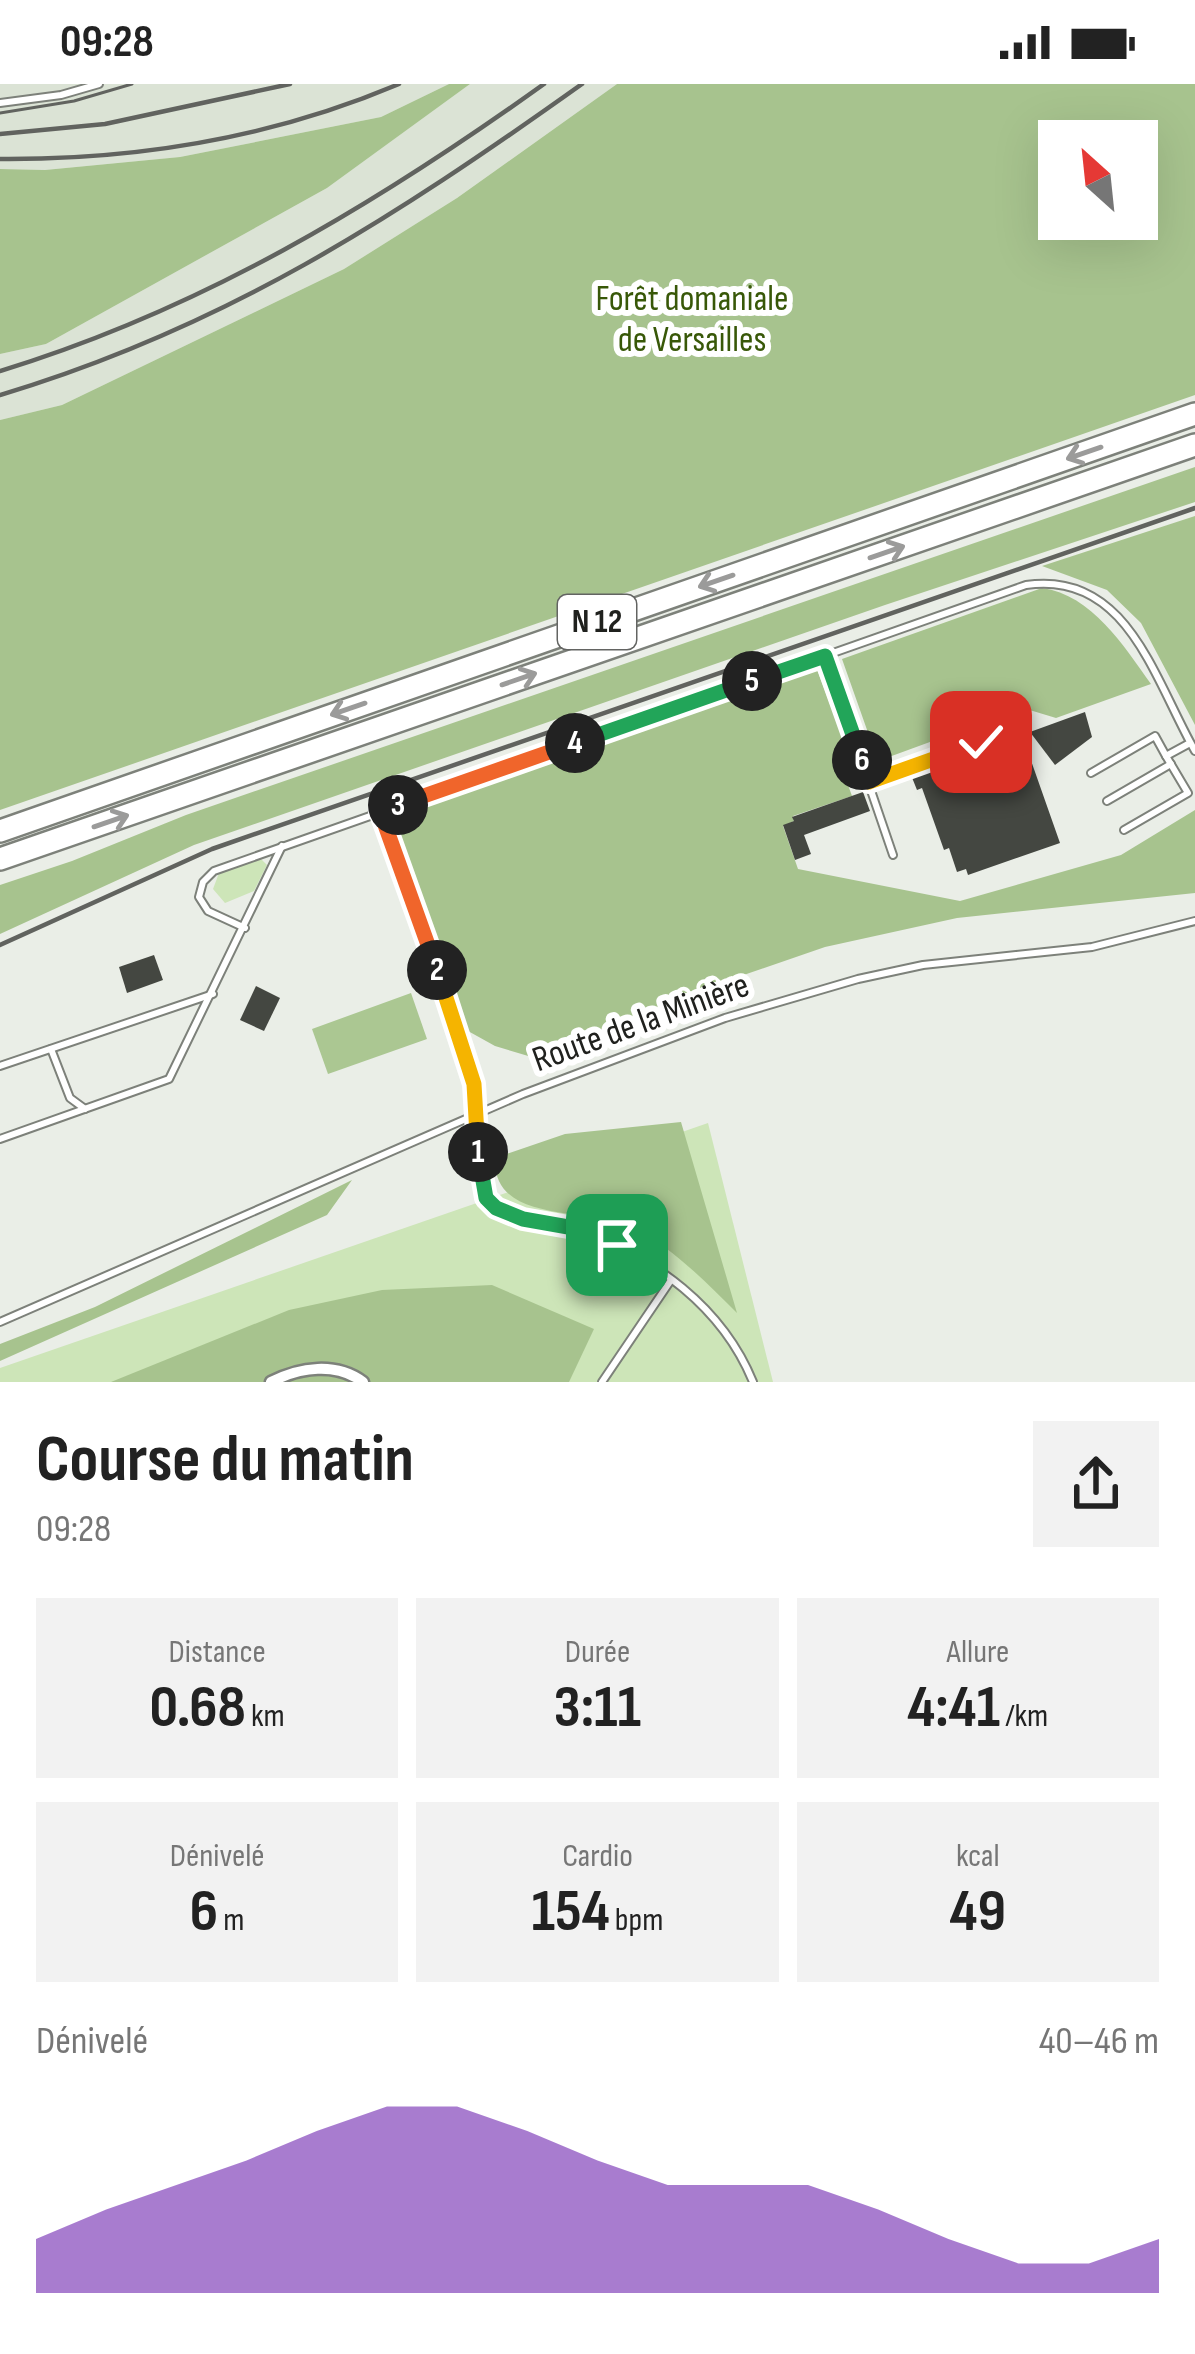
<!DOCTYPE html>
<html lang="fr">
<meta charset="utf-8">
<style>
:root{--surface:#fff;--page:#f2f2f2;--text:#222;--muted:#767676;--accent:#8446bc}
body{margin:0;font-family:"Sofia Sans Condensed",sans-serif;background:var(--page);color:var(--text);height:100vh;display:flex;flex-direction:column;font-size:45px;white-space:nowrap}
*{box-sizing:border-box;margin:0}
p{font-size:39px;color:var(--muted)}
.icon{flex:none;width:66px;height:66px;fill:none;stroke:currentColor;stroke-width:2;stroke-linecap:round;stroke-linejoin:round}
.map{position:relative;height:1298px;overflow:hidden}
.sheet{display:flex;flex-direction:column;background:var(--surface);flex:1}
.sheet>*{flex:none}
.needle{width:78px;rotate:333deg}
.controls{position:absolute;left:1038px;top:36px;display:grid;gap:24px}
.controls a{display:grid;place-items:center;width:120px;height:120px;border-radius:0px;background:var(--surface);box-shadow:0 12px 48px #0002;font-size:60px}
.pin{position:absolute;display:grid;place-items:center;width:102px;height:102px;color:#fff;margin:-51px;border-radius:24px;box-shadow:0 6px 18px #0006}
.km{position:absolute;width:60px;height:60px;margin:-30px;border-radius:50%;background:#222;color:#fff;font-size:33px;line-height:60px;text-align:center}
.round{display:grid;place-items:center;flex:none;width:126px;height:126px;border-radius:0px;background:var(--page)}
.headline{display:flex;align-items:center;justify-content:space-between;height:204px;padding:0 36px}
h1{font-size:66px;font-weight:700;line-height:90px}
.metrics{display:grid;grid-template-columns:repeat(3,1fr);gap:18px;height:204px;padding:12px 36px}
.metrics div{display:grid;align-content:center;border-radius:0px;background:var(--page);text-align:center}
.metrics b{font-size:60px;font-weight:700}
.metrics small{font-size:33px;font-weight:400}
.metrics p{font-size:33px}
.chart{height:336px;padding:24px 36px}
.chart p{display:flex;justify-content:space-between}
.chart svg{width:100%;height:216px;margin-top:12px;fill:var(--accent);opacity:.7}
.status{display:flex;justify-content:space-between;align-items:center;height:84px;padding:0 60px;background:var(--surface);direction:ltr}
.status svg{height:33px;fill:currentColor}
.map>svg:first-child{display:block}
</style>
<div class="status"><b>09:28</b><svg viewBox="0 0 49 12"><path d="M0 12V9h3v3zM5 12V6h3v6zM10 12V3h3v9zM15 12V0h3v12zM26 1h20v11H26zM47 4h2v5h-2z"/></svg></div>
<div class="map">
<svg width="1195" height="1298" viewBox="0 0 1195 1298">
<rect width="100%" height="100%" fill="#eaeee7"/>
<!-- built -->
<g fill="#dbe3d5">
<polygon points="0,0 449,0 381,33 180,73 45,86 0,85"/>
<polygon points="470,0 617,0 457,114 344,185 62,321 0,336 0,270 46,260 327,104"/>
</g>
<!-- green -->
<g fill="#cde5b8">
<polygon points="260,774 267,781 254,807 225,819 213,805 219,789"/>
<polygon points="708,1039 773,1298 0,1298 0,1284"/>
</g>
<!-- forest -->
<g fill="#a7c38e" fill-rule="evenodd">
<polygon points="449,0 470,0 327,104 46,260 0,270 0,85 45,86 180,73 381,33"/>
<path d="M617,0h578v311l-1195,415v-390l62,-15 282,-136 113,-71zM1059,57h78v78h-78z"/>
<polygon points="1195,383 1195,418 885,521 194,761 0,850 0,801 72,777 186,731"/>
<polygon points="1195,432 1195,641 1141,539 1107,506 1042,482"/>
<path d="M1042,504c50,7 82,58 109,96l-95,34 -33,-10 -145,53 -36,-102z"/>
<polygon points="816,583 855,686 844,690 852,712 793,732 794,737 783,742 798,785 960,817 1121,771 1195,726 1195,809 957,834 825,863 697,907 535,974 495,962 468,947 391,734"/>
<path d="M681,1038l56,191c-31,-31 -68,-69 -108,-87 -43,-19 -137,-2 -134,-68l70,-24z"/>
<polygon points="352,1096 327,1131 0,1277 0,1260 95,1223"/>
<polygon points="492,1201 594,1245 569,1298 111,1298 289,1226 382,1206"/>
</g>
<!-- water -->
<polygon fill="#abc792" points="411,909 427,955 328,990 312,945"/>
<!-- building -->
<g fill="#444741">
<polygon points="1085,628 1092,653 1055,681 1030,648"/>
<polygon points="1022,651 1060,759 968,791 966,785 957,788 949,764 944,766 922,704 917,706 911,691"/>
<polygon points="863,708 870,727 804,751 811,770 795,776 783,741 794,737 792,733"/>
<polygon points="154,871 163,896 127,909 119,883"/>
<polygon points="256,902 280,914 264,947 240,936"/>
</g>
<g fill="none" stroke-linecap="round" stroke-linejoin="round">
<defs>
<g id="lane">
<polyline points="0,19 61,11 99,0"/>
<polyline points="825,572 893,771"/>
<polyline points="1091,689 1155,652 1166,672 1190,659"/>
<polyline points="869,698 981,658"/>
<polyline points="1107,717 1171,680"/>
<path d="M380,727c21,54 39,109 58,164 12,35 27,69 35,105 7,33 -3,89 13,118 16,27 67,24 93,33 75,25 144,77 174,151"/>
<polyline points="1124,746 1188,709 1166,672"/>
<path d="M245,844l-37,-17 -9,-14 4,-15 11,-11 812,-286c101,-15 128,94 169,166"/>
<polyline points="51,965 70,1014 85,1025"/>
<polyline points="0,982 213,910"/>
<polyline points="0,1055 169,995 282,762"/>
<polyline points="0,1238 523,1010 725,934 858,895 923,881 1092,863 1195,837"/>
<polyline points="602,1298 671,1196"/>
</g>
<path id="street" d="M271,1298c29,-15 65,-20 92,0"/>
<g id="highway">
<polyline points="0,747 1195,330"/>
<polyline points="0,775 1195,361"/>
</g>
</defs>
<!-- lane casing -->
<use href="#lane" stroke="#7d817a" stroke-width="10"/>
<!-- street casing -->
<use href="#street" stroke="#7d817a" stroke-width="15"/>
<!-- highway casing -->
<use href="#highway" stroke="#7d817a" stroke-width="26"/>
<!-- lane -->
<use href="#lane" stroke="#fff" stroke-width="6"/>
<!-- street -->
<use href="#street" stroke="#fff" stroke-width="10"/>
<!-- highway -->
<use href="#highway" stroke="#fff" stroke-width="21"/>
<!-- tram -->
<polyline stroke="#61635f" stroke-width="3" points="0,29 74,17 132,0"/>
<!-- rail -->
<g stroke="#61635f" stroke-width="4.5">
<polyline points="0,50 105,40 290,0"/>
<path d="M0,75c137,1 272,-21 399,-75"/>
<path d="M0,287c200,-61 375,-166 544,-287"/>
<path d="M0,311c224,-67 394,-177 582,-311"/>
<polyline points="0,861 212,765 1195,424"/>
</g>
</g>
<!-- one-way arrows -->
<defs><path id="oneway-shaft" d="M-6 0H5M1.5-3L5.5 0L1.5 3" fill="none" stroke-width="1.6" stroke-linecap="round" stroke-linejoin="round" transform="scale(3)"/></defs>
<g stroke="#9b9b9a">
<use href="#oneway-shaft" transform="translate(1084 369) rotate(161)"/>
<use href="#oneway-shaft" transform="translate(887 468) rotate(-19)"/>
<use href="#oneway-shaft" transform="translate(716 497) rotate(161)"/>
<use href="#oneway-shaft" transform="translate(519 595) rotate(-19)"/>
<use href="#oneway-shaft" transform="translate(348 625) rotate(161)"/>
<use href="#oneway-shaft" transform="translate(111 737) rotate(-19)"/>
</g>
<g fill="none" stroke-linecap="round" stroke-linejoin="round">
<defs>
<polyline id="split-1" points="478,1068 486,1114 496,1124 523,1135 574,1144 617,1161"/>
<polyline id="split-2" points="437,886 474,1000 478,1068"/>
<polyline id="split-3" points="398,721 380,727 437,886"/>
<polyline id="split-4" points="398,721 575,659"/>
<polyline id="split-5" points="575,659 752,597"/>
<polyline id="split-6" points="752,597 825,572 862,676"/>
<polyline id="split-7" points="862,676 869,698 981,658"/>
</defs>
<!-- split-1 casing -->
<use href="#split-1" stroke="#fff" stroke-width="24"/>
<!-- split-2 casing -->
<use href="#split-2" stroke="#fff" stroke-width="24"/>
<!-- split-3 casing -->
<use href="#split-3" stroke="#fff" stroke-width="24"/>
<!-- split-4 casing -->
<use href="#split-4" stroke="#fff" stroke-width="24"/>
<!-- split-5 casing -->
<use href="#split-5" stroke="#fff" stroke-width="24"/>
<!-- split-6 casing -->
<use href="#split-6" stroke="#fff" stroke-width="24"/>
<!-- split-7 casing -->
<use href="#split-7" stroke="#fff" stroke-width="24"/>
<!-- split-1 -->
<use href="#split-1" stroke="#22a559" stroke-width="15"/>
<!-- split-2 -->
<use href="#split-2" stroke="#f5b400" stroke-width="15"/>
<!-- split-3 -->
<use href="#split-3" stroke="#f0652b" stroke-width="15"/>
<!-- split-4 -->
<use href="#split-4" stroke="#f0652b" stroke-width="15"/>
<!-- split-5 -->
<use href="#split-5" stroke="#22a559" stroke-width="15"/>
<!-- split-6 -->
<use href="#split-6" stroke="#22a559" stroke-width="15"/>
<!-- split-7 -->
<use href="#split-7" stroke="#f5b400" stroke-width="15"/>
</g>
<g text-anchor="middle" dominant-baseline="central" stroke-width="12" stroke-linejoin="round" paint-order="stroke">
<!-- shield labels -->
<rect fill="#fff" stroke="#636462" stroke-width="3" x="558" y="511" width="78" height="54" rx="9"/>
<g font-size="33" font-weight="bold" fill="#20211e">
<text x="597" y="538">N 12</text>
</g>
<!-- park labels -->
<g font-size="36" fill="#385808" stroke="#fff">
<text x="692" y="215">Forêt domaniale<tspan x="692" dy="41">de Versailles</tspan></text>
</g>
<!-- street labels -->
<g font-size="36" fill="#20211e" stroke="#fff">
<text transform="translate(641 939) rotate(-20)">Route de la Minière</text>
</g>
</g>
</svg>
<div class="controls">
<a><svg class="needle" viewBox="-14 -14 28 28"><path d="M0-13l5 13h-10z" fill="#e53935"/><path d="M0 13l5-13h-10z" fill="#767676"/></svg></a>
</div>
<div class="pin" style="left:617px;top:1161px;background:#1e9e55"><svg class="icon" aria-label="arrive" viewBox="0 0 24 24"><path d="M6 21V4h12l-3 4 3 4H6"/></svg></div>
<div class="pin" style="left:981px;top:658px;background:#d93025"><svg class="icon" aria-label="check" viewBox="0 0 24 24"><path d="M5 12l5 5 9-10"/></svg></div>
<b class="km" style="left:478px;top:1068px">1</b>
<b class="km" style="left:437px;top:886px">2</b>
<b class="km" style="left:398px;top:721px">3</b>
<b class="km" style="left:575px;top:659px">4</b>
<b class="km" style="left:752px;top:597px">5</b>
<b class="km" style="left:862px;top:676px">6</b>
</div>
<section class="sheet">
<div class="headline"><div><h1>Course du matin</h1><p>09:28</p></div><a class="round"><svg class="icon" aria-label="share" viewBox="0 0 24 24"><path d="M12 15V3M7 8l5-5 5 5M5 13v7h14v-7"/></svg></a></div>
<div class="metrics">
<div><p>Distance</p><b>0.68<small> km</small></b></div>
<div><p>Durée</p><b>3:11</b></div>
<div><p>Allure</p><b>4:41<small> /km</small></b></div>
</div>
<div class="metrics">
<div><p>Dénivelé</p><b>6<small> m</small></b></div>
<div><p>Cardio</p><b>154<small> bpm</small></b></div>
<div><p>kcal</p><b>49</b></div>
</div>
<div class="chart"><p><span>Dénivelé</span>40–46 m</p>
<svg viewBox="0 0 160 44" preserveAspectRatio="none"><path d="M0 44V33L10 27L20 22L30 17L40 11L50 6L60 6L70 11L80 17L90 22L100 22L110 22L120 27L130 33L140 38L150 38L160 33V44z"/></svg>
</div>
</section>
